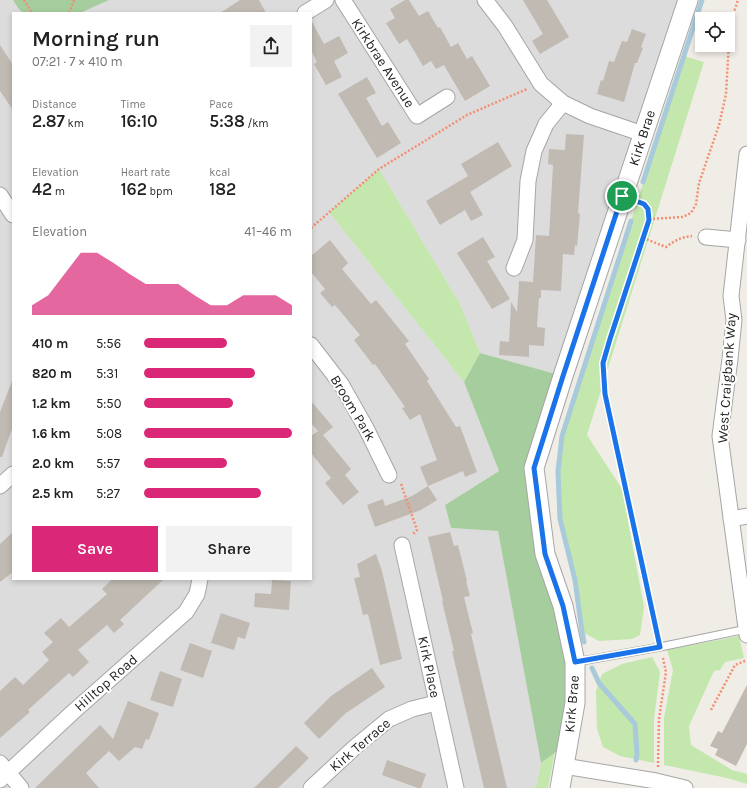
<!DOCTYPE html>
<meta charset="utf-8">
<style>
:root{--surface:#fff;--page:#f2f2f2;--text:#222;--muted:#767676;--accent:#db2777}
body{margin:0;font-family:Karla,sans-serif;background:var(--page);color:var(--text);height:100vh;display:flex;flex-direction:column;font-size:15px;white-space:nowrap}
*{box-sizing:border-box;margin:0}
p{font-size:13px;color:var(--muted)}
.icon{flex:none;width:22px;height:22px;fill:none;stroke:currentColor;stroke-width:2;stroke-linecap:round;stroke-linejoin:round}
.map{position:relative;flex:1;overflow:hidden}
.side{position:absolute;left:12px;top:12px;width:300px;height:568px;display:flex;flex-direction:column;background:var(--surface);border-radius:0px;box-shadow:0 2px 6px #0003}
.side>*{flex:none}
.tools{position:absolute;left:695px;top:12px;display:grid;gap:8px}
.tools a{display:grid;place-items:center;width:40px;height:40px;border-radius:0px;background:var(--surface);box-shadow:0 2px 6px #0003;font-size:20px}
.pin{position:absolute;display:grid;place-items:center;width:34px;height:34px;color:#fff;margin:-17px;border:2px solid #fff;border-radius:50%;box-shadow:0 1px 4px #0007}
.round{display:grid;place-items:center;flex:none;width:42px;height:42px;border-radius:0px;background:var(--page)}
.summary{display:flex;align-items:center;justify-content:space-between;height:68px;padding:0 20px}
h1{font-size:22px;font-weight:600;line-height:30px}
.figures{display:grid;grid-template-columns:repeat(3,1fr);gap:6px;height:68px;padding:4px 20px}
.figures div{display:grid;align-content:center}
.figures b{font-size:17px;font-weight:600}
.figures small{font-size:11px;font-weight:400}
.figures p{font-size:11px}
.chart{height:112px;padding:8px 20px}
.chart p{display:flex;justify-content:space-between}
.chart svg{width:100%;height:72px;margin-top:4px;fill:var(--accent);opacity:.7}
.button{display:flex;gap:8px;margin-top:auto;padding:8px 20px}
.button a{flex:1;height:46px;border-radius:0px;background:var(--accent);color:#fff;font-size:16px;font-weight:600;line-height:46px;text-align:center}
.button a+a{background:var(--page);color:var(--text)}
ul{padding:0 20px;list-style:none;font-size:13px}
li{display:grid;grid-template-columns:64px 48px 1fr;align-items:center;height:30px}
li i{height:10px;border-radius:5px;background:var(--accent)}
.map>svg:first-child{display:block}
</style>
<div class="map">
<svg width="747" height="788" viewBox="0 0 747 788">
<rect width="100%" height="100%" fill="#f0ede6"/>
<!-- residential -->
<polygon fill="#dddcdc" points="0,0 13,0 18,8 23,13 13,13 13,579 311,579 311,13 80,13 109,0 688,0 563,376 480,353 460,304 379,169 329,212 464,382 499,471 445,505 451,528 498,531 541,763 536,787 530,788 0,788"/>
<!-- grass -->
<g fill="#c4e7ae">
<polygon points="684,56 704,62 587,435 622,489 644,607 640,635 632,639 599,641 582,632 575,580 560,519 558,471 562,436"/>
<polygon points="379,169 460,304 480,353 464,382 329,212"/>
<polygon points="739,636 744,658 725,662 720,670 714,671 689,726 691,745 732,770 747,774 747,784 727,778 664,765 664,718 673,670 667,650"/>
<polygon points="652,657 660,672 654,719 654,763 620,756 603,747 597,729 596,691 602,674 622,664"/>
<polygon points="555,752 548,788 530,788 536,787 541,763"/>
</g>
<!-- forest -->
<g fill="#a6cd9d">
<polygon points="13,0 109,0 80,13 23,13 18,8"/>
<polygon points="480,353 563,376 534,468 575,662 569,742 541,763 498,531 451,528 445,505 499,471 464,382"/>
</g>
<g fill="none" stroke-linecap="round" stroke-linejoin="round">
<!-- stream -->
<g stroke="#a8cadb" stroke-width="5">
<polyline points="643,182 702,0"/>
<polyline points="584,642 582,632 575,580 560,519 558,471 562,436 631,221"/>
<polyline points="592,668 599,683 635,724 637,754 636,760"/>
</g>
</g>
<!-- building -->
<g fill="#c0bab3">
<polygon points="240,0 259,0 266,13 220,13"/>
<polygon points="405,0 409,0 419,16 428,11 438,28 440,27 451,47 458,43 467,59 472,56 490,86 465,101 444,65 436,69 431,61 423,66 407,39 399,44 386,23 395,18 390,9"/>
<polygon points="523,0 547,0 569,37 540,54 532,41 543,34"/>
<polygon points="311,20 324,44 339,36 348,53 334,61 342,77 326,85 314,64 317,62 311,50"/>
<polygon points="632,29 646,34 641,47 643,48 637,63 635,63 624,102 597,94 601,80 603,81 609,61 614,62 622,41 627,42"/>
<polygon points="0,45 13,65 13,110 0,91"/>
<polygon points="367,77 376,93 366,98 382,126 388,122 401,143 377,158 338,94"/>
<polygon points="566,134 584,135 578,213 580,214 577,246 575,245 574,255 563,254 561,291 541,290 541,298 539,298 537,327 545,328 544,346 529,345 529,357 499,355 500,341 509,342 511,302 517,312 519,281 533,282 536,235 549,236 553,165 548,164 549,149 565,150"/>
<polygon points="498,142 512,166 470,192 483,215 471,221 465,210 440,225 426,201 468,176 461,164"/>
<polygon points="483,237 495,257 487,261 510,299 492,309 457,253"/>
<polygon points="330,240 348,263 342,269 371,304 376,300 409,341 405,344 429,379 427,381 456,427 460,426 477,472 465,477 463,471 428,486 420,467 437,460 420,414 410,420 402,408 405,407 375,364 373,365 354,340 360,335 335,305 332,307 320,293 325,289 311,272 311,256"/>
<polygon points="12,381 13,381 13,426 2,457 0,457 0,412"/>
<polygon points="311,401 333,427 323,435 351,469 345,475 359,492 343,505 325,483 331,478 311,453 311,436 318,431 311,423"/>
<polygon points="428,486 437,500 421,510 375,527 367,505 383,499 385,506 412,496"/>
<polygon points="13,532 13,572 0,582 0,544"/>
<polygon points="450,532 454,546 458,545 467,581 466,581 470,596 464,597 473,633 471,634 507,788 484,788 452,651 454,651 442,601 443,601 428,537"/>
<polygon points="376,554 382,571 402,659 380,665 368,614 363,615 354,578 360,577 357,564"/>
<polygon points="112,579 164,579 120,620 124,624 114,633 107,625 78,650 89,662 73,677 69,673 28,710 30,712 0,738 0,691 15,677 23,685 49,660 42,652 53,642 44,633 61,618 69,627 107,594 102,589"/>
<polygon points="272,580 291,581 289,610 254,607 255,593 271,594"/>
<polygon points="221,613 250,623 245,639 238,637 234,650 211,643"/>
<polygon points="190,643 212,651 203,678 180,670"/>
<polygon points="372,668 385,687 346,713 319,739 304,723 331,696"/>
<polygon points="160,671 182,679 173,707 150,700"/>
<polygon points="747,685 747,744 736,766 715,755 718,749 710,746 718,731 722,733"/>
<polygon points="128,701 159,713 149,740 146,739 142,749 135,747 119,761 109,751 86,773 99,788 35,788 100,725 113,739"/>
<polygon points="296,746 309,758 295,772 278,788 254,788"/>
<polygon points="387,760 426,774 421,788 418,788 382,775"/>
</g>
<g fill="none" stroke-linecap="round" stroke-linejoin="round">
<defs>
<polyline id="service" points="576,662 660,647 747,629"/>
<g id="minor">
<polyline points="343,0 417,116 447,97"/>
<polyline points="485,0 505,26 541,84 563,103 590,116 643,134"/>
<polyline points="305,13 326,0"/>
<polyline points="747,154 731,296 734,320 730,359 720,436 747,635"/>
<polyline points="0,195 13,215"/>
<polyline points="706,237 738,240"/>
<polyline points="514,268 525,240 528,181 534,151 546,124 563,103"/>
<polyline points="311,345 341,384 366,428 389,475"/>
<polyline points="0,486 13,474"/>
<polyline points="731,519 747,516"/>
<polyline points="402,545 456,788"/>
<polyline points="0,763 21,788"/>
<polyline points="564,766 656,781 685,788"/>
<polyline points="0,780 73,712 186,612 197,594 200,579"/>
<polyline points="311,788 355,747 389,719 412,709 436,703"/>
</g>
<polyline id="tertiary" points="560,788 575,703 575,662 563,606 545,554 534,468 563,376 688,0"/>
</defs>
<!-- service casing -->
<use href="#service" stroke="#a6a6a6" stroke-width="9"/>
<!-- minor casing -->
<use href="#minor" stroke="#a6a6a6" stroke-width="17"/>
<!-- tertiary casing -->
<use href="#tertiary" stroke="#a6a6a6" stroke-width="21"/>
<!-- path -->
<g stroke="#f48e73" stroke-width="2.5" stroke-dasharray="2 2" stroke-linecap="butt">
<polyline points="24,0 32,13"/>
<polyline points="69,13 74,0"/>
<path d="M640,203c9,3 8,9 9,17l-39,119 -7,24 2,31 52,242"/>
<polyline points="649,219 683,217 691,213 696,204 699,183 719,125 726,94 730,24 738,0"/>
<polyline points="311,228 379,169 467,115 527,89"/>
<path d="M643,238l23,9c8,-6 15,-10 26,-11"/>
<polyline points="401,484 417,530 412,535"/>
<polyline points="711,710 735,665 747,660"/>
<polyline points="658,767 659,719 666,672 663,658"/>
</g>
<!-- service -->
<use href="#service" stroke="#fff" stroke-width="7"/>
<!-- minor -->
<use href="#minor" stroke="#fff" stroke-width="15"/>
<!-- tertiary -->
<use href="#tertiary" stroke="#fff" stroke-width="19"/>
</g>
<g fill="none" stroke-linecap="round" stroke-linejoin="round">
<defs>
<polygon id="route" points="622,196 644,204 648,209 649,220 610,339 603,363 605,394 660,647 575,662 563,606 545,554 534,468 563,376"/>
</defs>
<!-- route casing -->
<use href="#route" stroke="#fff" stroke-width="8"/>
<!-- route -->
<use href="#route" stroke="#1a73e8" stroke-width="5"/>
</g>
<g text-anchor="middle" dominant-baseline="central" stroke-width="4" stroke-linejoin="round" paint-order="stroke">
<!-- street labels -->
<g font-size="14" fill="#1f1f1f" stroke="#fff">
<text transform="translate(383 63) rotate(57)">Kirkbrae Avenue</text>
<text transform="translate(642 138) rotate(-72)">Kirk Brae</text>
<text transform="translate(727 378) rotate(-86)">West Craigbank Way</text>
<text transform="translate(353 408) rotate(59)">Broom Park</text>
<text transform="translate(429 667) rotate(78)">Kirk Place</text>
<text transform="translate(106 683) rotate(-41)">Hilltop Road</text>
<text transform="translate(572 704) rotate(-85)">Kirk Brae</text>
<text transform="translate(360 745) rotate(-40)">Kirk Terrace</text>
</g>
</g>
</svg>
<div class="tools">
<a><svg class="icon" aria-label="locate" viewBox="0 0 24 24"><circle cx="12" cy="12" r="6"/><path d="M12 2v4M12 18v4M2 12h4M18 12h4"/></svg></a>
</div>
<div class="pin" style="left:622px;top:196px;background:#1e9e55"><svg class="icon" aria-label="arrive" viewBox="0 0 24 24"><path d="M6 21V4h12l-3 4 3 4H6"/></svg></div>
<section class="side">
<div class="summary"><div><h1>Morning run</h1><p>07:21 · 7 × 410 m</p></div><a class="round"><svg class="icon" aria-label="share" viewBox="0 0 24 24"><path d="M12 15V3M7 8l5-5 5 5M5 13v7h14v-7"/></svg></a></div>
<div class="figures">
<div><p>Distance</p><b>2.87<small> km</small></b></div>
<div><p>Time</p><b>16:10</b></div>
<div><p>Pace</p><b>5:38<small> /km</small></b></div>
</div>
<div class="figures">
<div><p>Elevation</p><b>42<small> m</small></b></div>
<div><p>Heart rate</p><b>162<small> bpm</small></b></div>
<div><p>kcal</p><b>182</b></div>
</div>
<div class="chart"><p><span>Elevation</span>41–46 m</p>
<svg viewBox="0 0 160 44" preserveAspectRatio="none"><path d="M0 44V38L10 32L20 19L30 6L40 6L50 12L60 19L70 25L80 25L90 25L100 32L110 38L120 38L130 32L140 32L150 32L160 38V44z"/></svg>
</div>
<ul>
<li><b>410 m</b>5:56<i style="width:56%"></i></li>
<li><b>820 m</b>5:31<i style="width:75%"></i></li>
<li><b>1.2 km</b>5:50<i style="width:60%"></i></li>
<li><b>1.6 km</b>5:08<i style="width:100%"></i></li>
<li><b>2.0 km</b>5:57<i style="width:56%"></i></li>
<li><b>2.5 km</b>5:27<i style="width:79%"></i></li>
</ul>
<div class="button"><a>Save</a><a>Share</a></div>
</section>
</div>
